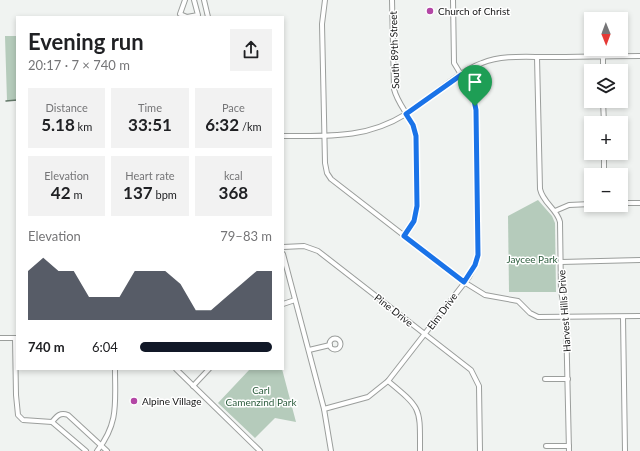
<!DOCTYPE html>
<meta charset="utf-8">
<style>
:root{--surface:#fff;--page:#f2f2f2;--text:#202124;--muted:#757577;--accent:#111827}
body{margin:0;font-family:Lato,sans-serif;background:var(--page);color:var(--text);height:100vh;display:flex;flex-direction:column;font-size:15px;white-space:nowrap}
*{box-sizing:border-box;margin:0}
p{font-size:13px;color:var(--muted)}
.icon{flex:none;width:22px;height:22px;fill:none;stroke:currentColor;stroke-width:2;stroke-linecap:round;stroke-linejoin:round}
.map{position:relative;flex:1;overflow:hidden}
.details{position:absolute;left:16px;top:16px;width:268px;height:354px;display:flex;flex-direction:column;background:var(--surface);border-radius:0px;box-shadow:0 2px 6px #0003}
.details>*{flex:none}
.needle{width:26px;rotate:179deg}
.controls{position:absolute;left:584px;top:12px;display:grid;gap:8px}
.controls a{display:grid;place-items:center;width:44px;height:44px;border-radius:0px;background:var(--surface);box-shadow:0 2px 6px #0003;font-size:20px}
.pin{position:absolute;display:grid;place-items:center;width:34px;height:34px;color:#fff;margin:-41px -17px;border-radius:50% 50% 50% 0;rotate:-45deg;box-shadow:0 0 4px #0007}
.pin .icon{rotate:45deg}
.round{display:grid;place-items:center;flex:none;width:42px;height:42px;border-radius:0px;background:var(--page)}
.overview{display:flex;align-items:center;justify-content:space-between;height:68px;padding:0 12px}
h1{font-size:22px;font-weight:700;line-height:30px}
.metrics{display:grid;grid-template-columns:repeat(3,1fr);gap:6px;height:68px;padding:4px 12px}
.metrics div{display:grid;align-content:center;border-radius:0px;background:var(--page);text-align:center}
.metrics b{font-size:17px;font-weight:700}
.metrics small{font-size:11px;font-weight:400}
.metrics p{font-size:11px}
.chart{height:112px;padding:8px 12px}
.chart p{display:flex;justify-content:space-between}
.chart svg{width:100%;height:72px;margin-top:4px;fill:var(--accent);opacity:.7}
ul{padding:0 12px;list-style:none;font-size:13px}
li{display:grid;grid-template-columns:64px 48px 1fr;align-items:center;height:30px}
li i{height:10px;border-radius:5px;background:var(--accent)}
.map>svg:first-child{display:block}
</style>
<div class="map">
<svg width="640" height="451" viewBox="0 0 640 451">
<rect width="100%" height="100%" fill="#f0f3f1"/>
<!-- green -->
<g fill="#b5cbbb">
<polygon points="5,36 17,36 17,101 7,101"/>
<polygon points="538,200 552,216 555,223 556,292 509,292 508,216"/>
<polygon points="250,369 282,369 296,422 275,418 255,438 218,403"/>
</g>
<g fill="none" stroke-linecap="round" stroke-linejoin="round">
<!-- stream -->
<polyline stroke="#637869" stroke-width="1.5" points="6,101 17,100"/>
<defs>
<g id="street">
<polyline points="185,0 180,14 187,17 198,15 194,0"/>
<polyline points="204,0 208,17"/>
<polyline points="325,0 322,24 325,163 327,173 331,179 464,282 485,295 518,301 530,313 538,317 640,316"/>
<path d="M392,0l2,89c4,17 19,29 22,47l1,70 -3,15 -10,15"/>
<polyline points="603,56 603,71"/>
<path d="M537,57l3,132c3,14 17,20 20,33l1,69 5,26 3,134"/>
<polyline points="603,101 604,123"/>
<path d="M283,136c45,0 83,3 123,-22 24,-15 51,-42 76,-51 20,-8 43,-6 64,-6 31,0 63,-1 94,-1"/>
<polyline points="604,153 604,175"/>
<polyline points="621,203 640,203"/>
<polyline points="555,211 569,205 591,204"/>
<polyline points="283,247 304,246 318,251 471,370 479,386 480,451"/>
<polyline points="283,254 324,409 331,451"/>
<polyline points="561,262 640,260"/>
<polyline points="283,304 295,300"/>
<polyline points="623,317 625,451"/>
<polyline points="0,338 17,338"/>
<polyline points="15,338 16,395 18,415 23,420 52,422 86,451"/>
<circle cx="335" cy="344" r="5.5"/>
<polyline points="309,350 330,345"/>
<polyline points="176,369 260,451"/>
<polyline points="545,379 568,379"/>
<path d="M388,381c34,28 32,27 32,70"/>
<polyline points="193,386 209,369"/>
<polyline points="324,409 368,397 388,381 469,277 475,265 478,255 476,111 471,91 454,63 453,0"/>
<path d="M52,422c5,-6 8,-10 16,-7l39,36"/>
<polyline points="546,446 569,446"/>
<path d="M97,451c22,-28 18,-48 18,-82"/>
</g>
</defs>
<!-- street casing -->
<use href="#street" stroke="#9b9e9c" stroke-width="6"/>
<!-- street -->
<use href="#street" stroke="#fff" stroke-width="4"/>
</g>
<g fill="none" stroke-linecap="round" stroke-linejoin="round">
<defs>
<polygon id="route" points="461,75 473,95 476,110 478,255 475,265 464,282 404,236 414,221 417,206 416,136 413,125 406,114"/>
</defs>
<!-- route casing -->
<use href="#route" stroke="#fff" stroke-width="8"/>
<!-- route -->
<use href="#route" stroke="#1a73e8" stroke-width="5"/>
</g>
<!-- markers -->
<g fill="#b346a5" stroke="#fff" stroke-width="1.5">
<circle cx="430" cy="11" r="4"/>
<circle cx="134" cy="401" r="4"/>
</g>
<g text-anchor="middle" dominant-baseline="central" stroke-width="3" stroke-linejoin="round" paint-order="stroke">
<!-- poi labels -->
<g font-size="10" fill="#151616" stroke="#fff" text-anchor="start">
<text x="438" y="11">Church of Christ</text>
<text x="142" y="401">Alpine Village</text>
</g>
<!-- street labels -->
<g font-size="10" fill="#151616" stroke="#fff">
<text transform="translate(394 50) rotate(-92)">South 89th Street</text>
<text transform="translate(394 310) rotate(38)">Pine Drive</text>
<text transform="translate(442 311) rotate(-53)">Elm Drive</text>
<text transform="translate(564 311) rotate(-94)">Harvest Hills Drive</text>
</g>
<!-- park labels -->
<g font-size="10" fill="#2b5c3c" stroke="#fff">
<text x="532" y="259">Jaycee Park</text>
<text x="261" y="390">Carl<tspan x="261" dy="12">Camenzind Park</tspan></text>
</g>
</g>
</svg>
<div class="controls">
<a><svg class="needle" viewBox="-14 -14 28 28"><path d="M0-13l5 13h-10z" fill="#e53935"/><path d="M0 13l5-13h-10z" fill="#757577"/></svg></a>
<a><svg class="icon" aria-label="layers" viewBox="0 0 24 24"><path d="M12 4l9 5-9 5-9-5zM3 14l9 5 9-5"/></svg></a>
<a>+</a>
<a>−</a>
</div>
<div class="pin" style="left:475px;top:106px;background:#1e9e55"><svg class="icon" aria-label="arrive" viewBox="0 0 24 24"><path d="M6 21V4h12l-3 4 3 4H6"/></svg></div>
<section class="details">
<div class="overview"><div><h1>Evening run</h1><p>20:17 · 7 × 740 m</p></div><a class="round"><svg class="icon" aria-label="share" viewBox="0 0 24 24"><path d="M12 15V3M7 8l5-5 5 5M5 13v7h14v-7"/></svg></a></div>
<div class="metrics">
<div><p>Distance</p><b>5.18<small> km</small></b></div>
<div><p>Time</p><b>33:51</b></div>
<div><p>Pace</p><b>6:32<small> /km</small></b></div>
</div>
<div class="metrics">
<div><p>Elevation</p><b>42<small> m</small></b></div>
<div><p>Heart rate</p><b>137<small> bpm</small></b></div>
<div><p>kcal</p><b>368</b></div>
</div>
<div class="chart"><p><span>Elevation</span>79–83 m</p>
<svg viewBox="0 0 160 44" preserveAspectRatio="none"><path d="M0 44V14L10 6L20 14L30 14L40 30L50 30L60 30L70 14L80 14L90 14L100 22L110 38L120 38L130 30L140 22L150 14L160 14V44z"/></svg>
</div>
<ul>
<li><b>740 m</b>6:04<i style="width:100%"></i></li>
</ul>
</section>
</div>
